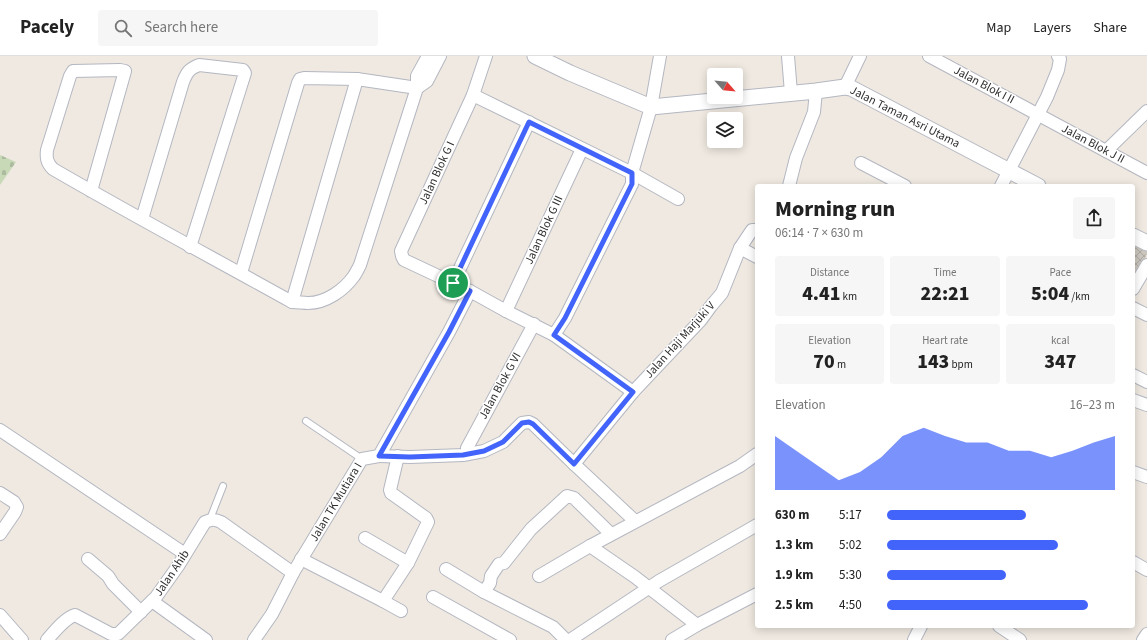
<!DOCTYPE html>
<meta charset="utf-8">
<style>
:root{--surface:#fff;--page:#f6f6f6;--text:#222;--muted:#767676;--line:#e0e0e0;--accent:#4264fb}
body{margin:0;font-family:"Source Sans 3",sans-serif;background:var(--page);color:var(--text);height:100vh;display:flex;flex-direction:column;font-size:15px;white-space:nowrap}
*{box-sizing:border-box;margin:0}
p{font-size:13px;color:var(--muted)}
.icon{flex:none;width:22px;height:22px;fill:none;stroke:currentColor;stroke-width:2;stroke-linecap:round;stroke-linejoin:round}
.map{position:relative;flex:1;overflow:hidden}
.side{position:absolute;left:755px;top:128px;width:380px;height:444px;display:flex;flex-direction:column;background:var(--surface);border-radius:4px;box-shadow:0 2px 10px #0003}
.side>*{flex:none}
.needle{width:26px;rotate:117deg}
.fabs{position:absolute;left:707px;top:12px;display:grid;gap:8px}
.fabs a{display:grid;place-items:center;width:36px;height:36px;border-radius:4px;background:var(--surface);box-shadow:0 2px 10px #0003;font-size:20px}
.pin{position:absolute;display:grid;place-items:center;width:34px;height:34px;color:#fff;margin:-17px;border:2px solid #fff;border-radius:50%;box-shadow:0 1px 4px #0007}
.round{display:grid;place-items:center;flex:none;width:42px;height:42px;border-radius:4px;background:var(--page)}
.overview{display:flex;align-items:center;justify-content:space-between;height:68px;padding:0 20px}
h1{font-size:22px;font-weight:800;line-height:30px}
.metrics{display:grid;grid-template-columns:repeat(3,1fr);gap:6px;height:68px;padding:4px 20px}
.metrics div{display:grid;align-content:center;border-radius:4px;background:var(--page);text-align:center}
.metrics b{font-size:20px;font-weight:800}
.metrics small{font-size:11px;font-weight:400}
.metrics p{font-size:11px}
.chart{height:112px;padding:8px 20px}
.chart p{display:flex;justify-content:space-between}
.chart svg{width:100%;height:72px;margin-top:4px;fill:var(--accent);opacity:.7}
ul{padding:0 20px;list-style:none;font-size:13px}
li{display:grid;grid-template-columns:64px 48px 1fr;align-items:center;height:30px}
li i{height:10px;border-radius:5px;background:var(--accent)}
header{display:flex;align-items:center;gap:24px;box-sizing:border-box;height:56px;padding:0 20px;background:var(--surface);border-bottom:1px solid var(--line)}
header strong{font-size:19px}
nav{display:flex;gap:22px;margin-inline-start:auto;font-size:14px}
.search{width:280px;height:36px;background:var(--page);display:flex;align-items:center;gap:10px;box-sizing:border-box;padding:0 14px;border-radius:4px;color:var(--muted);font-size:15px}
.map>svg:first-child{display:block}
</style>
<header>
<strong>Pacely</strong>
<div class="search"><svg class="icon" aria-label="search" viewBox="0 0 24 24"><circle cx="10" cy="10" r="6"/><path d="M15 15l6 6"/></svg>Search here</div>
<nav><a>Map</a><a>Layers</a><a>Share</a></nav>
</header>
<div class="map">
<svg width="1147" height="584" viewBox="0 0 1147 584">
<defs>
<pattern id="cemetery-stones" width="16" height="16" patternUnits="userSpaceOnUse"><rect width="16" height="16" fill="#c8d9b8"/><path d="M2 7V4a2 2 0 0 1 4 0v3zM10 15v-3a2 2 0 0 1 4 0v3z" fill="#acbb9e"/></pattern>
<pattern id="building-cross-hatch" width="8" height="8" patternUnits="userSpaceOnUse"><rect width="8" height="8" fill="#cbc7bf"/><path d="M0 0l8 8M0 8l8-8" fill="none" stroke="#afaba4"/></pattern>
</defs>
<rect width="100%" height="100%" fill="#efe9e1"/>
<!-- cemetery -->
<polygon fill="url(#cemetery-stones)" points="0,99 16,106 0,129"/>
<!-- building -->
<polygon fill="url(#building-cross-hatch)" stroke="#cbc5ba" points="1133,190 1147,196 1145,202 1141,205 1133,218"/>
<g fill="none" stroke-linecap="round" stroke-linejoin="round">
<defs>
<g id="service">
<polyline points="306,365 362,403"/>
<polyline points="210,463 223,430"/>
</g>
<g id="minor">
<polyline points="486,0 473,39 401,195 402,200 404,204 470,235 506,255 554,279 633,336"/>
<polyline points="788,0 791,37"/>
<polyline points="929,0 1147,117"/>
<polyline points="845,31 860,0"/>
<polyline points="473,39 632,117 678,143"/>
<polyline points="1106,95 1147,55"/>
<polyline points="861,107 905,130"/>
<polyline points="789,130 796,102 814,56 816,35"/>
<polyline points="1001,130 1047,41 1058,14 1060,3 1058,0"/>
<path d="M91,135l34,-120 -5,-1 -47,1 -3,5 -23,74c-1,8 0,13 6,19 79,46 160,89 239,133 6,0 11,1 16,1 18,0 36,-13 46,-27 2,-3 4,-7 6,-11l57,-177v-12l11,-20"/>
<path d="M142,163l41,-137c4,-10 6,-13 16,-17l44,5 2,3 -55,174"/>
<polyline points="740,192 757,201"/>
<polyline points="241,217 298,27 300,23 304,22 357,23 417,32 427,25 440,0"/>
<polyline points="453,227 529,66"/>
<polyline points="1133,233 1147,209"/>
<polyline points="292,246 357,23"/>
<polyline points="1133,252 1147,259"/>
<polyline points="506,255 582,93"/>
<polyline points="554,279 565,262 632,128 632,117 651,51 660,0"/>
<polyline points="1133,319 1147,326"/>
<polyline points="1133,344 1147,349"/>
<polyline points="0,374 185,498"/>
<polyline points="467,392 534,268"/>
<polyline points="379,400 410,401 463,399 484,395 503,386 522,367 529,366 533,368 574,408 635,465"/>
<polyline points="574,408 633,336 700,265 711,250 722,237 740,192 752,174 757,174"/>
<polyline points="1133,416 1147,421"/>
<polyline points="0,437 14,446 17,451 15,456 0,478"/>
<polyline points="365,482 408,507"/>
<polyline points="590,490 635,521 697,569"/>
<polyline points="88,503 108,520 113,528 141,556"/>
<polyline points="301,503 383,545 408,507 428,466 426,462 391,437 390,434 398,400"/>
<polyline points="1133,506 1147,514"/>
<polyline points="446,513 484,536 553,571 566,584"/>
<polyline points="539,520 590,490 740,410 757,398"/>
<polyline points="484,536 490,527 491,520 499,508 504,507 531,473 567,440 574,442 611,478"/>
<polyline points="433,541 510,584"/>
<polyline points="152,545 206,584"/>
<polyline points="383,545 401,555"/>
<polyline points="0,559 22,584"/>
<polyline points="999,570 1020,584"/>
<path d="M47,584c7,-8 18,-22 28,-25l36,19h7l38,-37 22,-31 27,-44c6,-3 10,-3 16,0l72,51"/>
<polyline points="254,584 272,558 293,517 362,403 379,400 449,276 470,235"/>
<polyline points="570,584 659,525 757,469"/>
<polyline points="672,584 697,569 757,538"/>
<polyline points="914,584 921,570"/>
<polyline points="1143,584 1147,578"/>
</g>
<g id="tertiary">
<polyline points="535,0 570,17 651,51 816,35 845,31 851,32 1038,130"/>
<polyline points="1133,180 1147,187"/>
</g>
</defs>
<!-- service casing -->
<use href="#service" stroke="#b4b7c1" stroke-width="8"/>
<!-- minor casing -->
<use href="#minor" stroke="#b4b7c1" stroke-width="14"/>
<!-- tertiary casing -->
<use href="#tertiary" stroke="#b4b7c1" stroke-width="17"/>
<!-- service -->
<use href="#service" stroke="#fff" stroke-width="6"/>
<!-- minor -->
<use href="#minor" stroke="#fff" stroke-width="12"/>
<!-- tertiary -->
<use href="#tertiary" stroke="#fff" stroke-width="15"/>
</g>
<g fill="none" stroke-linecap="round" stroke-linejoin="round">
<defs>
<polygon id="route" points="529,66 632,117 632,128 565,262 554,279 633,336 574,408 533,368 529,366 522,367 503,386 484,395 463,399 410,401 379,400 449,276 470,235 453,227"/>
</defs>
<!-- route casing -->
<use href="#route" stroke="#fff" stroke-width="8"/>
<!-- route -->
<use href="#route" stroke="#4264fb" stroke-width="5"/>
</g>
<g text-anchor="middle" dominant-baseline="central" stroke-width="3" stroke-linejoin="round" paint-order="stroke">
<!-- street labels -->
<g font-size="12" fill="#2e2e2e" stroke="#fff">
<text transform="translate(984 29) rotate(28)">Jalan Blok I II</text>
<text transform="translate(905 61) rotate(27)">Jalan Taman Asri Utama</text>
<text transform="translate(1093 88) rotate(28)">Jalan Blok J II</text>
<text transform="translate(437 117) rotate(-65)">Jalan Blok G I</text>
<text transform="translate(544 174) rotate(-65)">Jalan Blok G III</text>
<text transform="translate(680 284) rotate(-48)">Jalan Haji Marjuki V</text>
<text transform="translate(500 330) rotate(-61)">Jalan Blok G VI</text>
<text transform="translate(336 446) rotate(-59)">Jalan TK Mutiara I</text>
<text transform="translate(172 517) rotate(-56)">Jalan Ahib</text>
</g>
</g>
</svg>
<div class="fabs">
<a><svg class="needle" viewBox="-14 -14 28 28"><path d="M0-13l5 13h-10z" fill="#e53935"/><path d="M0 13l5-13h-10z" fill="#767676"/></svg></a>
<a><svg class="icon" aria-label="layers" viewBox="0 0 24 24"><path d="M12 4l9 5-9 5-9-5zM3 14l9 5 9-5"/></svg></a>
</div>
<div class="pin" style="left:453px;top:227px;background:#1e9e55"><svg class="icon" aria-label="arrive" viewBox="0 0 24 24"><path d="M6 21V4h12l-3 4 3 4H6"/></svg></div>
<section class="side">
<div class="overview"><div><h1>Morning run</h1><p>06:14 · 7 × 630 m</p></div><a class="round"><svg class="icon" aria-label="share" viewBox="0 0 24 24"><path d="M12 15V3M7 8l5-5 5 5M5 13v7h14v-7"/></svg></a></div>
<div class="metrics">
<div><p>Distance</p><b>4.41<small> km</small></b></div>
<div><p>Time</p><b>22:21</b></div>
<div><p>Pace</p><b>5:04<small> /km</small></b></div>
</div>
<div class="metrics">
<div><p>Elevation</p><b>70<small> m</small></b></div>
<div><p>Heart rate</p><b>143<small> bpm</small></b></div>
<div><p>kcal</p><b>347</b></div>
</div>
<div class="chart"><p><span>Elevation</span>16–23 m</p>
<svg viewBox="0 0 160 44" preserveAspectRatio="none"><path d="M0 44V11L10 20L20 29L30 38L40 33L50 24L60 11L70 6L80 11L90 15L100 15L110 20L120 20L130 24L140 20L150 15L160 11V44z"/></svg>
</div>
<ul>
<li><b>630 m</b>5:17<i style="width:61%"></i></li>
<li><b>1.3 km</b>5:02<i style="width:75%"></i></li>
<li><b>1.9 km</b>5:30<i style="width:52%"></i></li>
<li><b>2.5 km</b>4:50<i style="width:88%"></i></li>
</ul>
</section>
</div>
